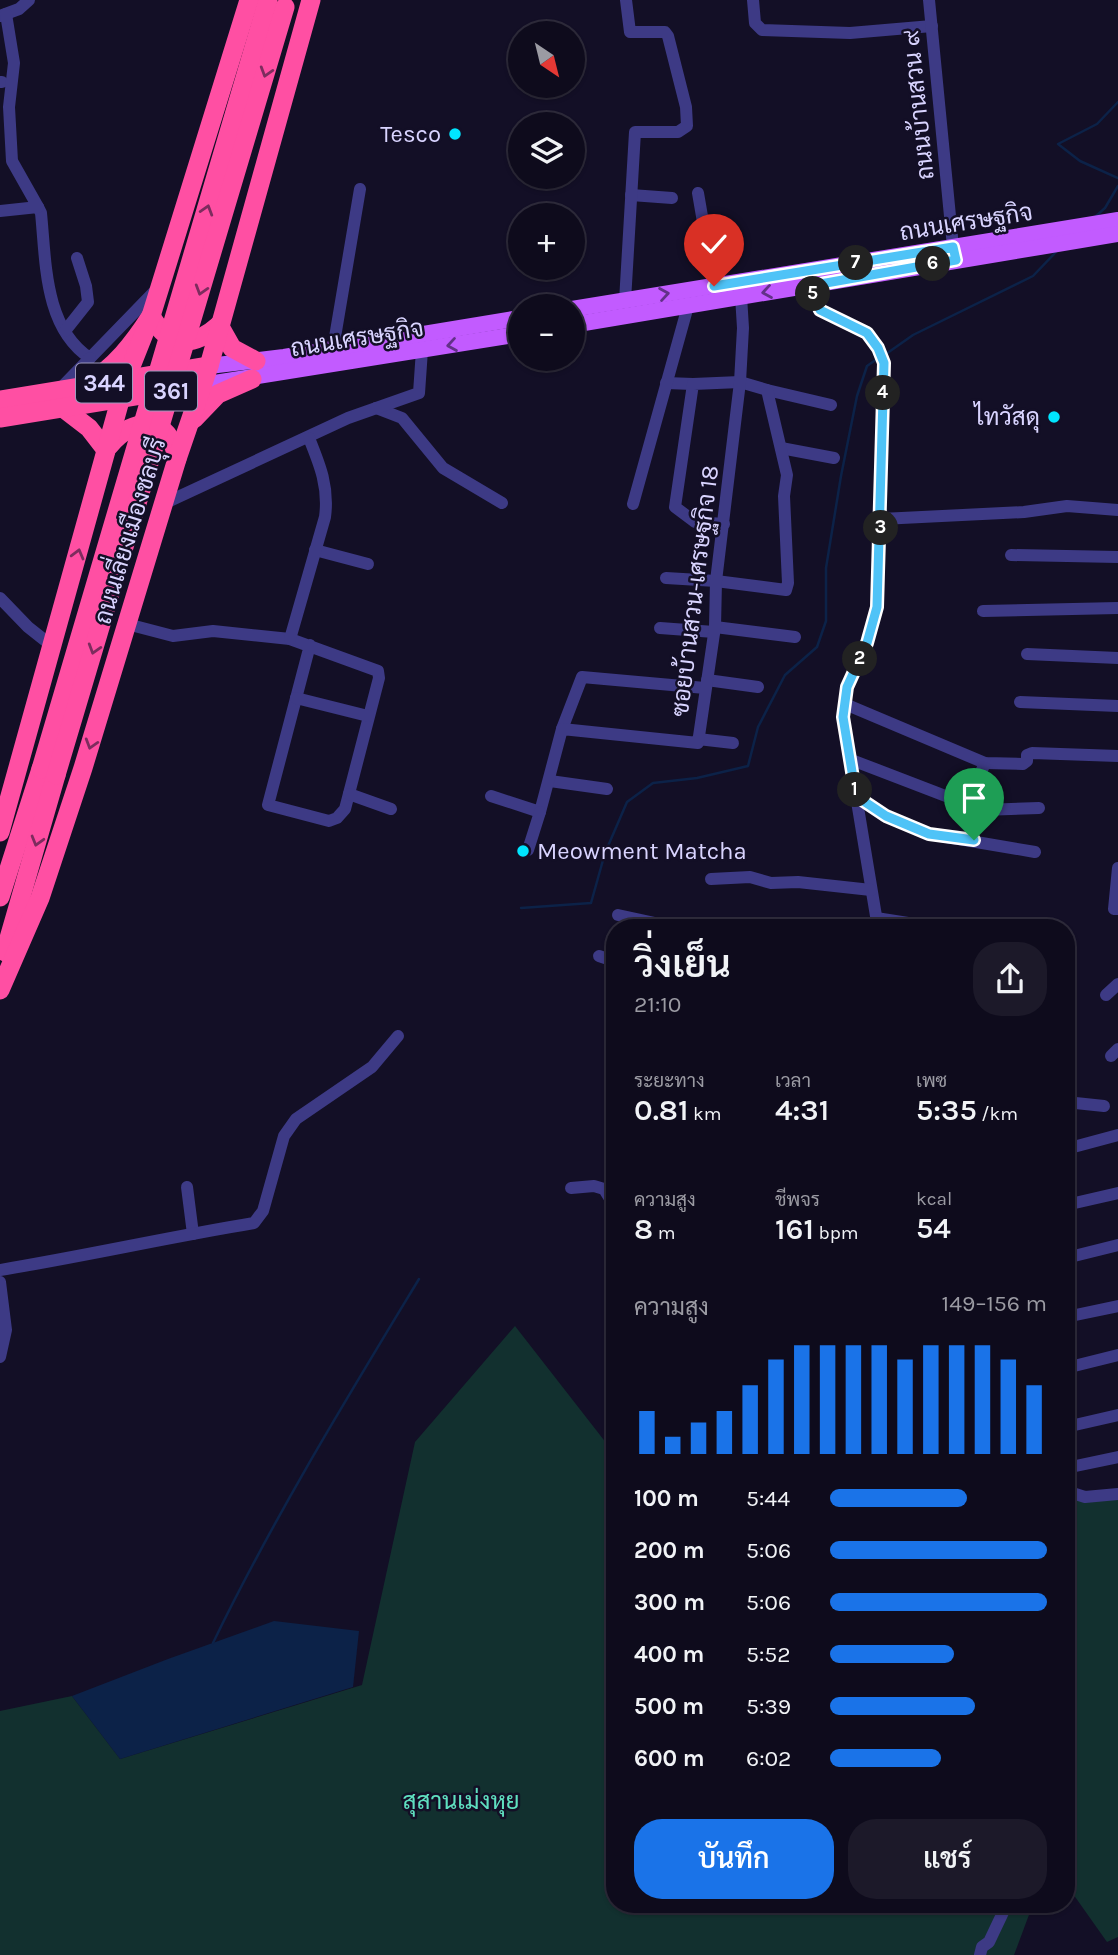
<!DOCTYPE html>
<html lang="th">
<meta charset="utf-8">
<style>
:root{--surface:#0e0b1c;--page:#1c1929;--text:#f1f3f6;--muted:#9b9ba3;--line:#2e2b3b;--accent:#1a73e8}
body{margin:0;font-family:Karla,Sarabun,sans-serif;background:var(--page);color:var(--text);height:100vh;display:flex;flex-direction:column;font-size:26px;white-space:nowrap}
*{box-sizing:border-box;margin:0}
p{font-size:23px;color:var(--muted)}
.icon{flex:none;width:38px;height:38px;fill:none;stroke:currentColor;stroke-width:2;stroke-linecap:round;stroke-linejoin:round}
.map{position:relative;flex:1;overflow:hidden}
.panel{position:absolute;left:606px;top:919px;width:469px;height:994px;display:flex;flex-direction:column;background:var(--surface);border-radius:28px;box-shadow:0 2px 5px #0004,0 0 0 2px var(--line)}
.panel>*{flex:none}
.needle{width:46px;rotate:145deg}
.buttons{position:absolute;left:508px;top:21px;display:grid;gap:14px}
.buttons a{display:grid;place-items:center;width:77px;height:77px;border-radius:50%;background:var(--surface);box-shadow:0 2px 5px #0004,0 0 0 2px var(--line);font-size:35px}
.pin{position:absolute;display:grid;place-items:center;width:60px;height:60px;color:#fff;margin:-72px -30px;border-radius:50% 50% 50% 0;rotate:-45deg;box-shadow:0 0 7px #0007}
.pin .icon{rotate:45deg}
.km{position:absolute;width:35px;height:35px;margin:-18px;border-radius:50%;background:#222;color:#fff;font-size:19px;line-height:35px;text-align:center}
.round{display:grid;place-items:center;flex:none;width:74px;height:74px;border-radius:28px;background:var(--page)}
.summary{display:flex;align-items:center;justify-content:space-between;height:119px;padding:0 28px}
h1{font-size:38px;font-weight:600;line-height:52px}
.metrics{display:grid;grid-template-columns:repeat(3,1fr);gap:10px;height:119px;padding:7px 28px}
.metrics div{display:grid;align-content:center}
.metrics b{font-size:30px;font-weight:600}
.metrics small{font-size:19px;font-weight:400}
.metrics p{font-size:19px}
.chart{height:196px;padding:14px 28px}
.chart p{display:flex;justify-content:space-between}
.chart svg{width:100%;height:126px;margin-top:7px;stroke:var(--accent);stroke-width:6}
.primary-button{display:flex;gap:14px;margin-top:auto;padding:14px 28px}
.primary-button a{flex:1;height:80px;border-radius:28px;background:var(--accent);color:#fff;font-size:28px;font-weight:600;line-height:80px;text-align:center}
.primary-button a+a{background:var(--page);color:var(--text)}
ul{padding:0 28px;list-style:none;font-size:23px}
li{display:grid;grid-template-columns:112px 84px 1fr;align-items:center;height:52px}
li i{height:18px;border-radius:9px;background:var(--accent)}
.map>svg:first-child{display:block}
</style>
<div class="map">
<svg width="1118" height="1955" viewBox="0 0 1118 1955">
<rect width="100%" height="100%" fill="#130f26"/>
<!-- green -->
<g fill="#12302f">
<polygon points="515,1326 614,1453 614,1904 1033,1904 1014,1955 0,1955 0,1711 72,1696 120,1759 362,1685 415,1442"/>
<polygon points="1118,1496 1118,1937 1107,1942 1066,1884 1066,1501"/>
</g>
<!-- water -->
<polygon fill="#0c2248" points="274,1621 359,1631 353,1687 120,1759 72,1696 168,1659"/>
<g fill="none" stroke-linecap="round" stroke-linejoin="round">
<!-- stream -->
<g stroke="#0c2248" stroke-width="2.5">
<polyline points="1118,102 1097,124 1058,144 1080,161 1118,178"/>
<polyline points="1095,217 1105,208 1118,186"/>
<polyline points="886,354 913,335 1033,276 1056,252"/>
<polyline points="521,908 591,903 605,853 627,802 653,783 697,778 748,766 758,727 785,675 817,647 826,621 826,568 841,476 857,396 867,366 877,359"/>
<path d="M213,1643c61,-126 134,-245 206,-364"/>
</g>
<!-- minor -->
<g stroke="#3d3a85" stroke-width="12">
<polyline points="753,0 755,23 762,30 850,33 932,26"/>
<polyline points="929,0 953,247"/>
<polyline points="0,16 19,9 29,0"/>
<polyline points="0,82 2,82"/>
<polyline points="698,193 714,286"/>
<polyline points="631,195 672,198"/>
<path d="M38,207l3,6c5,49 3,115 49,145l65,-67"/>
<polyline points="0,211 38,207 12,161 9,107 14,63 6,14"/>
<polyline points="809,286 820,310 867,333 878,348 884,363 877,607 867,643 847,687 843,717 878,928"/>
<polyline points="625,301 635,132 678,132 687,126 686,107 668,36 665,32 630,32 626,0"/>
<polyline points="65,331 88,302 86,286 77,258"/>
<polyline points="333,349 360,189"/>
<polyline points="666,383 693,384"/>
<polyline points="59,390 90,358"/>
<polyline points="767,390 831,405"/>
<polyline points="376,408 402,418 443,468 502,503"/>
<polyline points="781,448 834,458"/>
<polyline points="163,504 348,418 419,393 422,350"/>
<polyline points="633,504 688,306"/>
<polyline points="881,519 1024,512 1067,506 1118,510"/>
<polyline points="315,550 368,564"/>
<polyline points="1011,555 1118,557"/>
<polyline points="666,578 716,581 786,590 788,583 784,496 787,475 767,390 740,382 693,384 675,507 695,522 724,524"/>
<polyline points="0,598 28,627 52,646"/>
<polyline points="983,611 1118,608"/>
<polyline points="127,624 173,636 213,631 290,639 378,671 379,678 345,809 337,818 329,821 268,805 310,645"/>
<polyline points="715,627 795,637"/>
<polyline points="660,628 714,632"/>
<path d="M290,639l35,-122c4,-30 -5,-52 -16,-79"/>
<polyline points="1027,654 1118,658"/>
<polyline points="707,680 758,687"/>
<polyline points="296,698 368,716"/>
<polyline points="1020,702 1118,706"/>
<polyline points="845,704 985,763 1023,764 1027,761 1027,755 1032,753 1118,756"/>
<polyline points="562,729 582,677 705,688"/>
<polyline points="698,739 733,743"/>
<polyline points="849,759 982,810 1039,808"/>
<polyline points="550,781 607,789"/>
<polyline points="349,794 391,809"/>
<polyline points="491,796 540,812 562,729 698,743 715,627 716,581 740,382 743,328 741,296"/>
<polyline points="856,797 886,816 929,834 1035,852"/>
<polyline points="972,805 975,786 985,763"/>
<polyline points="528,850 540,812"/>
<polyline points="1118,868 1114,909 1118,909"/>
<polyline points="711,879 750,877 771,883 798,882 871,890"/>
<polyline points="618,915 678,928"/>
<polyline points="876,918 940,928"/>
<polyline points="599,956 614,961"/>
<polyline points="1106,995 1118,984"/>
<polyline points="1066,1021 1069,1021 1066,1038"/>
<polyline points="1111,1056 1118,1049"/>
<polyline points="1066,1102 1104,1106"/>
<polyline points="1066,1149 1118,1135"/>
<polyline points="187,1187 193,1234"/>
<polyline points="571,1188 594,1186 604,1189 614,1205"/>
<polyline points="1066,1205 1118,1193"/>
<polyline points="1066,1258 1118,1245"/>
<path d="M0,1270c85,-14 169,-33 254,-47l9,-12 21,-75 12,-17 76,-52 26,-31"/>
<polyline points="0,1282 6,1330 0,1357"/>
<polyline points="1066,1317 1118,1306"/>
<polyline points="1066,1368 1118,1355"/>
<polyline points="1066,1427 1118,1415"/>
<polyline points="1066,1468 1118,1457"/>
<polyline points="1066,1491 1085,1497 1118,1494"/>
<polyline points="980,1955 982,1947 989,1942 1007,1904"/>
</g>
<!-- major -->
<g stroke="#c25bff" stroke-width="16">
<polyline points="572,309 1118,220"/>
<polyline points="572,325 1118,234"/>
<polyline points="209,366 284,357 520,318"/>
<polyline points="202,385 520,334"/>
</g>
<!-- highway -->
<g stroke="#ff4fa3" stroke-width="19">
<polyline points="219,325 232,348 256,361"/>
<path d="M87,384c28,-17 46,-40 64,-68 18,32 42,32 68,9"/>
<polyline points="0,400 209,366"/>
<polyline points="63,408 89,428 106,450"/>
<polyline points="0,418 202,385"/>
<polyline points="194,419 218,394 252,379"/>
<path d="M109,446c25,-31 61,-31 68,13"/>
<polyline points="0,832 126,379 151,316 249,0"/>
<polyline points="0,897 41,769"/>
<polyline points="5,952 56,775"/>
<polyline points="0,990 40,898 83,768 177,459 209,366 311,0"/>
</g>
<!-- highway-bridge -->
<g stroke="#ff4fa3" stroke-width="19">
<polyline points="41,769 268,0"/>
<polyline points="56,775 285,7"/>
</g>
</g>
<!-- one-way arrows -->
<defs><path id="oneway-chevron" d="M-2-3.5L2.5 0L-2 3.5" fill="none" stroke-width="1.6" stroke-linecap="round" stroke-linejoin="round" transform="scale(1.75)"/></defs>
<g stroke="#7d2c5e">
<use href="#oneway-chevron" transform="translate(266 72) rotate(107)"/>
<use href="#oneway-chevron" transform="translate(207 210) rotate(-73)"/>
<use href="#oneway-chevron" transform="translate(201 290) rotate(107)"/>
<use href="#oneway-chevron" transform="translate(78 554) rotate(-75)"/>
<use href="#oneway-chevron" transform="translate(94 649) rotate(107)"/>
<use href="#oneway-chevron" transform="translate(91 744) rotate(107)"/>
<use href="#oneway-chevron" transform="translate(37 841) rotate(106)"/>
</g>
<g stroke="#623188">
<use href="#oneway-chevron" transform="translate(767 292) rotate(171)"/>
<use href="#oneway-chevron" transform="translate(664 294) rotate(-9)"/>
<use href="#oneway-chevron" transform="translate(452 345) rotate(171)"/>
</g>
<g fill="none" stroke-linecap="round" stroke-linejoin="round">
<defs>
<polyline id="route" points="714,286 953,247 956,260 809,286 820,310 867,333 878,348 884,363 877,607 867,643 847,687 843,717 856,796 886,816 929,834 974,840"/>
</defs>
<!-- route casing -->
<use href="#route" stroke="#fff" stroke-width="14"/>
<!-- route -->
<use href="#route" stroke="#4fc3f7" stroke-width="9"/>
</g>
<!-- markers -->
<g fill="#00e5ff" stroke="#130f26" stroke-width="2.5">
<circle cx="455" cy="134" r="7"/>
<circle cx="1054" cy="417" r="7"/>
<circle cx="523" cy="851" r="7"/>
</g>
<g text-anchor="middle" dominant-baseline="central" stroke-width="5" stroke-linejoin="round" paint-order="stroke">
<!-- shield labels -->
<g fill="#130f26" stroke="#9e99be" stroke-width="2">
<rect x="76" y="363.5" width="56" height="39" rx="5"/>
<rect x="145" y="371.5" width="52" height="39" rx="5"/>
</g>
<g font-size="23" font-weight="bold" fill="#d9d4ff">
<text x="104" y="383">344</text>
<text x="171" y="391">361</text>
</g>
<!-- street labels -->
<g font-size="24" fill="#d9d4ff" stroke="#130f26">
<text transform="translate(918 105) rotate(-96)">ถนนบ้านสวน ๙</text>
<text transform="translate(966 222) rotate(-9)">ถนนเศรษฐกิจ</text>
<text transform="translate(357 338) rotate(-9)">ถนนเศรษฐกิจ</text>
<text transform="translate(130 531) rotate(-73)">ถนนเลี่ยงเมืองชลบุรี</text>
<text transform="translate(695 591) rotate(-83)">ซอยบ้านสวน-เศรษฐกิจ 18</text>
</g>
<!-- poi labels -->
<g font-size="24" fill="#d9d4ff" stroke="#130f26" text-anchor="end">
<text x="441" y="134">Tesco</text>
<text x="1040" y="417">ไทวัสดุ</text>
<text x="537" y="851" text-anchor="start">Meowment Matcha</text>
</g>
<!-- park labels -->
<g font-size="24" fill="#5fe0c0" stroke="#130f26">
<text x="461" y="1801">สุสานเม่งหุย</text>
</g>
</g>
</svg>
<div class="buttons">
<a><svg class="needle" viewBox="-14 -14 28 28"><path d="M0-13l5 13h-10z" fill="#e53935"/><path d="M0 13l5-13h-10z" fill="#9b9ba3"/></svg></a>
<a><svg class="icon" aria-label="layers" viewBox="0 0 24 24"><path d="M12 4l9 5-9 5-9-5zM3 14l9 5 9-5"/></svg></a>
<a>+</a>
<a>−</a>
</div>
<div class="pin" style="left:974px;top:840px;background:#1e9e55"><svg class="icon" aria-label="arrive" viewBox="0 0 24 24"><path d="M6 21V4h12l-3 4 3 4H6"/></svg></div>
<div class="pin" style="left:714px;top:286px;background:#d93025"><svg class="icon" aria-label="check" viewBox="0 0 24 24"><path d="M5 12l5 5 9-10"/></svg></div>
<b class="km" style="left:855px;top:790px">1</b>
<b class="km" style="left:860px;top:659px">2</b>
<b class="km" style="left:881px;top:528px">3</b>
<b class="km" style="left:883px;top:393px">4</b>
<b class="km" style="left:813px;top:294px">5</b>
<b class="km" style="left:933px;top:264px">6</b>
<b class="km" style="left:856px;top:263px">7</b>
<section class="panel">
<div class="summary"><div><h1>วิ่งเย็น</h1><p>21:10</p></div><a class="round"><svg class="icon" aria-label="share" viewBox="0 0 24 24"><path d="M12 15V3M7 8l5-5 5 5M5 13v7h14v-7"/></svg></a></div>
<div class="metrics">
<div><p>ระยะทาง</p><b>0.81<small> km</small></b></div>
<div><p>เวลา</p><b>4:31</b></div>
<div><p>เพซ</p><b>5:35<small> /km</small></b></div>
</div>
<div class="metrics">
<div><p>ความสูง</p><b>8<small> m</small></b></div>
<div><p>ชีพจร</p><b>161<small> bpm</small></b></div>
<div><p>kcal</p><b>54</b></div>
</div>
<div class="chart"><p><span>ความสูง</span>149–156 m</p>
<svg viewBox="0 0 160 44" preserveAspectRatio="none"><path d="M5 44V29M15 44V38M25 44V33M35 44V29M45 44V20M55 44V11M65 44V6M75 44V6M85 44V6M95 44V6M105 44V11M115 44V6M125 44V6M135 44V6M145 44V11M155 44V20"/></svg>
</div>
<ul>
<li><b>100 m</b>5:44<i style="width:63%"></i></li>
<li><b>200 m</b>5:06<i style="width:100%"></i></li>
<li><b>300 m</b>5:06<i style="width:100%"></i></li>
<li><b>400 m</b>5:52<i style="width:57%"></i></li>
<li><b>500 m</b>5:39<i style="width:67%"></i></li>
<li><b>600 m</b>6:02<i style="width:51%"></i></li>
</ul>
<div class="primary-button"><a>บันทึก</a><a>แชร์</a></div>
</section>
</div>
